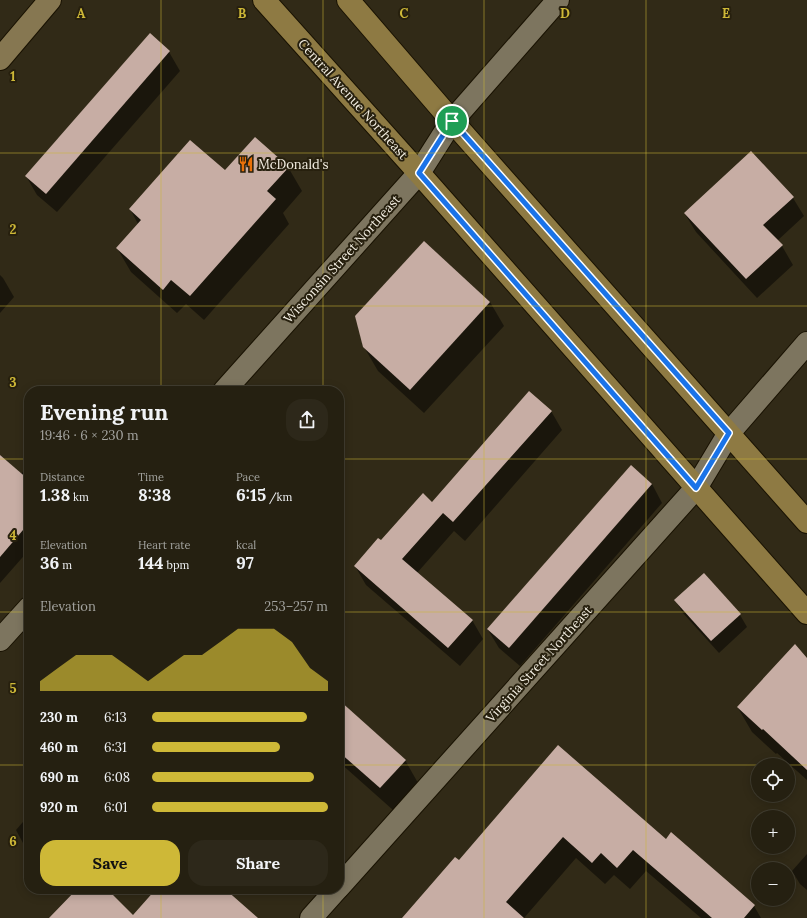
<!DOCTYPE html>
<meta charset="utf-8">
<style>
:root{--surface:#252011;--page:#2d281a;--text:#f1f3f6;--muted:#a3a39f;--line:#423e31;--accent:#ceb837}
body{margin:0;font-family:Lora,serif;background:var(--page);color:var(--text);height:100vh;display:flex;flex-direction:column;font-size:15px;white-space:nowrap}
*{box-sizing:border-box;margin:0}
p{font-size:13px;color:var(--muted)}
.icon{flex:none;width:22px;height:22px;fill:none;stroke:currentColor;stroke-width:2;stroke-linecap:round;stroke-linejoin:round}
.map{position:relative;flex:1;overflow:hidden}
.panel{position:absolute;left:24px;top:386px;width:320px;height:508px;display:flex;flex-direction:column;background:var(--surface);border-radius:16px;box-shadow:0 2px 10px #0003,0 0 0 1px var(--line)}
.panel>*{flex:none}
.controls{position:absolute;left:751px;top:758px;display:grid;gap:8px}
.controls a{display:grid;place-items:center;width:44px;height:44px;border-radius:50%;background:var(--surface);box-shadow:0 2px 10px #0003,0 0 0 1px var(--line);font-size:20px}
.pin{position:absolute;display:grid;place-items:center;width:34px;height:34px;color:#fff;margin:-17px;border:2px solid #fff;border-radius:50%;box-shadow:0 1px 4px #0007}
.round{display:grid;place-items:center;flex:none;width:42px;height:42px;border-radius:16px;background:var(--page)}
.head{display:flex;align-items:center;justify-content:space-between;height:68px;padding:0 16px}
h1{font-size:22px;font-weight:800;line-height:30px}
.stats{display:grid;grid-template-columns:repeat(3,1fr);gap:6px;height:68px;padding:4px 16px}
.stats div{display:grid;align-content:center}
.stats b{font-size:17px;font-weight:800}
.stats small{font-size:11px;font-weight:400}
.stats p{font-size:11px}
.chart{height:112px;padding:8px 16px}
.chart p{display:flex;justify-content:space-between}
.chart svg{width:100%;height:72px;margin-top:4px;fill:var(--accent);opacity:.7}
.button{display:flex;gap:8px;margin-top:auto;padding:8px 16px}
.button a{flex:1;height:46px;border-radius:16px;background:var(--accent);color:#111;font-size:16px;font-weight:800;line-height:46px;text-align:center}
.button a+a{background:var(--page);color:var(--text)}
ul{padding:0 16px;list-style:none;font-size:13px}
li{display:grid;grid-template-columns:64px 48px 1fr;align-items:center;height:30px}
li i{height:10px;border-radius:5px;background:var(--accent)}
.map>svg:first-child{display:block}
</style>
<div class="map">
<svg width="807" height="918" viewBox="0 0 807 918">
<rect width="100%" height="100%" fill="#312a17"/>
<!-- shadow -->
<g fill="#0007">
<polygon points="150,34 169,52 180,71 57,212 37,195 26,176"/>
<polygon points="288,167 302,191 283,213 289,224 204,320 186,304 177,313 131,272 117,248 138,224 130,209"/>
<polygon points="793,198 804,216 777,241 782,246 793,265 757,298 696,232 685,214"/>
<polygon points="0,275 3,278 14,297 0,313"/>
<polygon points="490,302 504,326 424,413 378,371 364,347"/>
<polygon points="551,411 562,430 465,541 454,531 417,573 472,620 483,639 460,666 366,585 355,566 381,542"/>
<polygon points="0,456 21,474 29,465 29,550 0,583"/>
<polygon points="652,484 662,503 520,666 499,648 488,630"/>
<polygon points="675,600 740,615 747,627 719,653 683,613"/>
<polygon points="807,659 807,780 777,753 776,754 752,732 738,708"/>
<polygon points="339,701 405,760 418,783 393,810 339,762"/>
<polygon points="558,747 666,840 754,906 761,918 701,918 646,871 630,889 614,875 605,884 576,858 524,918 403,918 459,861"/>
<polygon points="29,815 29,848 23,843 16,830"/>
<polygon points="807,854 807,890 800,884 792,871"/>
</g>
<!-- building -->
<g fill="#c7ada4">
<polygon points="150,33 170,51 46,194 25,176"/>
<polygon points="255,137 289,167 267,191 276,199 190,296 171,280 163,290 116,248 141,220 129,209 190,140 225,170"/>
<polygon points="751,151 794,197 763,225 783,245 746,279 684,213"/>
<polygon points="424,241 490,302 410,390 363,347 355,316"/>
<polygon points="529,391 552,411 453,522 443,513 402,559 473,620 448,648 354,566 378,538 381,540 423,493 432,502"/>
<polygon points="0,455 29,480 29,523 0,557"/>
<polygon points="631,465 652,484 509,648 487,629"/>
<polygon points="704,573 741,614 711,641 674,600"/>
<polygon points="795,644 807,658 807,770 763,729 762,730 737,707"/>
<polygon points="339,700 406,760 380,788 339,752"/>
<polygon points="558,745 666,839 671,832 755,905 744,918 712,918 633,850 617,868 601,853 592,863 563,837 506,902 524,918 402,918 455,857 459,860"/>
<polygon points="77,889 107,889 133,915 156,889 225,889 258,918 49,918"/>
</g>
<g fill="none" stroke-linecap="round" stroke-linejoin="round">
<defs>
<g id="street">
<polyline points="224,391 419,173 452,121 558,0"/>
<polyline points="0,640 29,608"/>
<polyline points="339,887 696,488 729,433 807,343"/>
<polyline points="311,918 337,889"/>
</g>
<polyline id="secondary" points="0,59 50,0"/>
<g id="primary">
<polyline points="264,0 419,173 807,613"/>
<polyline points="348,0 452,121 807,522"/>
</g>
</defs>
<!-- street casing -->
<use href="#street" stroke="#191202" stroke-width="24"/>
<!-- secondary casing -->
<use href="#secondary" stroke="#191202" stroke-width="24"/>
<!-- primary casing -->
<use href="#primary" stroke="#191202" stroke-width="24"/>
<!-- street -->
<use href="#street" stroke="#7d755f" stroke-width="22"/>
<!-- secondary -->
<use href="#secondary" stroke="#867751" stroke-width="22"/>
<!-- primary -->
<use href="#primary" stroke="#8e7a43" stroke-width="22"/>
</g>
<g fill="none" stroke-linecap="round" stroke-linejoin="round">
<defs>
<polygon id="route" points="452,121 729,433 696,488 419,173"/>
</defs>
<!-- route casing -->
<use href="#route" stroke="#fff" stroke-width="8"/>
<!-- route -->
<use href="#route" stroke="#1a73e8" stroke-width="5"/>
</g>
<!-- grid -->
<path fill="none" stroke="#ceb837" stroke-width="1" stroke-opacity="0.55" d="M161,0v391M323,0v391M484,0v918M646,0v918M0,153h807M0,306h807M0,459h29M339,459h468M0,612h29M339,612h468M0,765h29M339,765h419M758,765h30M788,765h19M161,889v29M323,889v29"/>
<!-- icons -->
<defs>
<symbol id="restaurant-bare" viewBox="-9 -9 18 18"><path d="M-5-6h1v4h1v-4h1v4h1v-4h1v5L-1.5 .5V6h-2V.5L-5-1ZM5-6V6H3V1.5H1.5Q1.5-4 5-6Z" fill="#e8710a" stroke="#27200e" stroke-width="2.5" paint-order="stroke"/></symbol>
</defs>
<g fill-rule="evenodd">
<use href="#restaurant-bare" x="235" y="153" width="22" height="22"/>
</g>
<g text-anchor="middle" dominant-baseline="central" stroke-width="4" stroke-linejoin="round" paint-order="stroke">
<!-- street labels -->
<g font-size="13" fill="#f3eee2" stroke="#27200e">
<text transform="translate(353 99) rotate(48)">Central Avenue Northeast</text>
<text transform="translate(342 259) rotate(-48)">Wisconsin Street Northeast</text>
<text transform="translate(539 664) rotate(-48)">Virginia Street Northeast</text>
</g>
<!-- poi labels -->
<g font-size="13" fill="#f3eee2" stroke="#27200e" text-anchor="start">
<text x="258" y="164">McDonald's</text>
</g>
</g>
<g font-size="13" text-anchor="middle" font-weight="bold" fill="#ceb837" stroke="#27200e" stroke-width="4" stroke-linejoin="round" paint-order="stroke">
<text x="81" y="18">A</text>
<text x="242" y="18">B</text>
<text x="404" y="18">C</text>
<text x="565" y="18">D</text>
<text x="726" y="18">E</text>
<text x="13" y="81">1</text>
<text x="13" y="234">2</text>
<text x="13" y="387">3</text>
<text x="13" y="540">4</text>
<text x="13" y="693">5</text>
<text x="13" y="846">6</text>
</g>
</svg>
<div class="controls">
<a><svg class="icon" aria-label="locate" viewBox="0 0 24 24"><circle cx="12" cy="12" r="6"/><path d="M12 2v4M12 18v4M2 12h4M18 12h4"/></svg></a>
<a>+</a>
<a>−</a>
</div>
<div class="pin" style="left:452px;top:121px;background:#1e9e55"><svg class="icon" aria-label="arrive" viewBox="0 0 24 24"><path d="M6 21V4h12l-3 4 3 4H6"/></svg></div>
<section class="panel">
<div class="head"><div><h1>Evening run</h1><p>19:46 · 6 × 230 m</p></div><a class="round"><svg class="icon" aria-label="share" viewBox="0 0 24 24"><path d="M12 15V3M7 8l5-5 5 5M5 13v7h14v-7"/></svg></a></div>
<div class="stats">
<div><p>Distance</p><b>1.38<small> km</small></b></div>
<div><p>Time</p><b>8:38</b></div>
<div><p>Pace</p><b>6:15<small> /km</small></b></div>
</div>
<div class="stats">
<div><p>Elevation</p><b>36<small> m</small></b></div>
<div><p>Heart rate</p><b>144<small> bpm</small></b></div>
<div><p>kcal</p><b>97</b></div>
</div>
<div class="chart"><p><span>Elevation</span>253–257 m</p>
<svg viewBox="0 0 160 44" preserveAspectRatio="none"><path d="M0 44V38L10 30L20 22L30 22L40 22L50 30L60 38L70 30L80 22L90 22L100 14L110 6L120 6L130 6L140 14L150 30L160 38V44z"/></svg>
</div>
<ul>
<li><b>230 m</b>6:13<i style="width:88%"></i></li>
<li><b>460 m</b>6:31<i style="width:73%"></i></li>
<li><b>690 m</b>6:08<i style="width:92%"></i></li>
<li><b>920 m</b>6:01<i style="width:100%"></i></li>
</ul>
<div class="button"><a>Save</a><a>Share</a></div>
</section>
</div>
